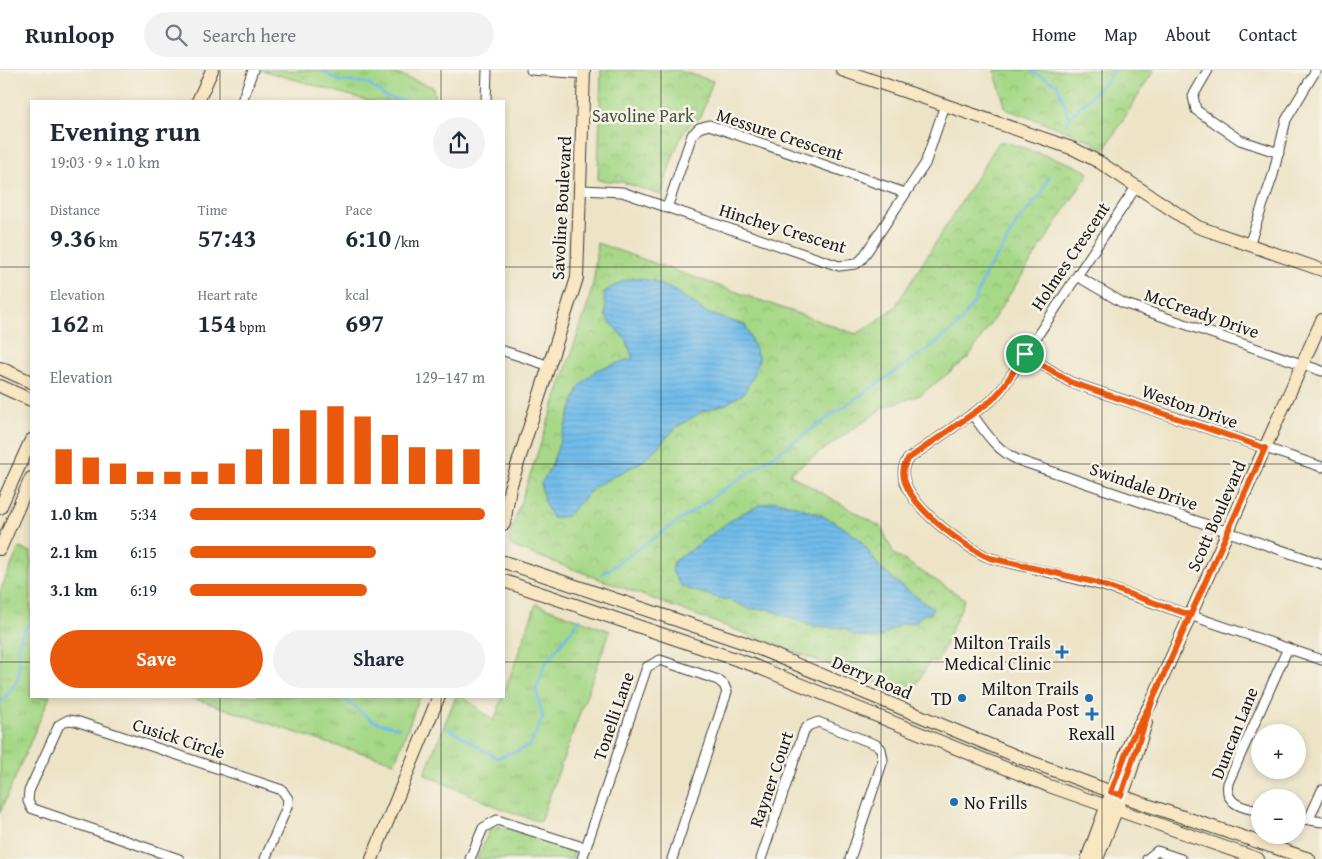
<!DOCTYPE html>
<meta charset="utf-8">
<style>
:root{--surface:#fff;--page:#f2f2f3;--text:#1f2937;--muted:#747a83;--line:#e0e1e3;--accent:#ea580c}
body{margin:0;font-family:"Gentium Book Plus",serif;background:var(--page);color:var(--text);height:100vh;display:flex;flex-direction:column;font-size:19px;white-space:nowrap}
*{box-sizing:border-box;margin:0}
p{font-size:16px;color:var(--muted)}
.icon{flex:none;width:28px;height:28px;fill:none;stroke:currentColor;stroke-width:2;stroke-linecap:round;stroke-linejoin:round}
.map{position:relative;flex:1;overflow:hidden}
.sheet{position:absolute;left:30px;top:30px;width:475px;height:598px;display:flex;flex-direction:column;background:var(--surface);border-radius:0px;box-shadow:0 2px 8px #0003}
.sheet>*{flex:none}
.tools{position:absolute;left:1251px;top:654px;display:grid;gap:10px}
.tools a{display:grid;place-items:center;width:55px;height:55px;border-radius:50%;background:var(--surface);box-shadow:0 2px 8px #0003;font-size:25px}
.pin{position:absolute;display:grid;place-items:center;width:42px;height:42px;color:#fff;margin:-21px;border:2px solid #fff;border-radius:50%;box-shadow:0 1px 5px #0007}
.round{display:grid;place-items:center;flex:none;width:52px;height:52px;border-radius:26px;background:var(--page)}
.head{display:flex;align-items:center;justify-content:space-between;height:85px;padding:0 20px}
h1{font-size:28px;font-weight:800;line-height:38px}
.stats{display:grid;grid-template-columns:repeat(3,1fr);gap:8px;height:85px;padding:5px 20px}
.stats div{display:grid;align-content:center}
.stats b{font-size:25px;font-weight:800}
.stats small{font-size:14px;font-weight:400}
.stats p{font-size:14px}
.chart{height:140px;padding:10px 20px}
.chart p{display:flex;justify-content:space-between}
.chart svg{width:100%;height:90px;margin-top:5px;stroke:var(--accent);stroke-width:6}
.button{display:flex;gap:10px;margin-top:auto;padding:10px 20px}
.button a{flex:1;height:58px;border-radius:30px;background:var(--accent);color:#fff;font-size:20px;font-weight:800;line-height:58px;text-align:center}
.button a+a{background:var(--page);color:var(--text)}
ul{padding:0 20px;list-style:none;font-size:16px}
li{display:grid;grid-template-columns:80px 60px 1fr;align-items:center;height:38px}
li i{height:12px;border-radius:6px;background:var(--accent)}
header{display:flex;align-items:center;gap:30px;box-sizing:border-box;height:70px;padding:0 25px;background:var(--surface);border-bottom:1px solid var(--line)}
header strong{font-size:24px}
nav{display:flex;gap:28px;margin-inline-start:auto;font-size:18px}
.search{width:350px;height:45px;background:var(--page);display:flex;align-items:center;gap:12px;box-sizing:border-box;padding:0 18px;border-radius:28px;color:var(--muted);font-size:19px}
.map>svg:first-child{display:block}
</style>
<header>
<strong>Runloop</strong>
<div class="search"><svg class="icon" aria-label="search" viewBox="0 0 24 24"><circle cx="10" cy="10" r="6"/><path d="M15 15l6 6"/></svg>Search here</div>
<nav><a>Home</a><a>Map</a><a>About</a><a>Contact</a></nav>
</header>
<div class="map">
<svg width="1322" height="789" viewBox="0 0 1322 789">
<defs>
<pattern id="grass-tufts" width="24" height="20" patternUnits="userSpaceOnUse" patternTransform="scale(1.25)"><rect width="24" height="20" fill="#a6d887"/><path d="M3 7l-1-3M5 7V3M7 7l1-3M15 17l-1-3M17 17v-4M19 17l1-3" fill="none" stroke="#8eb974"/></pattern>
<pattern id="park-crowns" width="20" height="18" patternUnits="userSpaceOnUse" patternTransform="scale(1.25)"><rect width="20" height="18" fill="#a6d887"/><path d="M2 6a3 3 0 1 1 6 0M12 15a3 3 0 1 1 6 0" fill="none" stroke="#8eb974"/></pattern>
<pattern id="water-rules" width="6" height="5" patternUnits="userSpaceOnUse" patternTransform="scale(1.25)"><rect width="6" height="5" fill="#71bcea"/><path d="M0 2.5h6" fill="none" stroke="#61a1c8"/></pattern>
</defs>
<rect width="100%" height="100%" fill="#f7f3e8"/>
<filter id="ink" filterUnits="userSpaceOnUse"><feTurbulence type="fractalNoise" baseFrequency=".02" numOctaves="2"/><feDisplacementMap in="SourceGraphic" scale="10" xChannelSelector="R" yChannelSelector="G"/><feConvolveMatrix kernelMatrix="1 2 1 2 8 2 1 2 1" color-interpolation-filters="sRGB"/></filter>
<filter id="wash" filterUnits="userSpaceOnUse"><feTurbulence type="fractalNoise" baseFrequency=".0096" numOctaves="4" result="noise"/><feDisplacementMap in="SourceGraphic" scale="20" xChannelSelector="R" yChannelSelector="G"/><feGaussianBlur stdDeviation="1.12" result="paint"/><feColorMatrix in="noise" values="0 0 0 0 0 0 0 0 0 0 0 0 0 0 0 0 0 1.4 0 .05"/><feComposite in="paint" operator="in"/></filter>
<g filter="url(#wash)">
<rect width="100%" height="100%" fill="#ede4c7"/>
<!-- grass -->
<g fill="url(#grass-tufts)" stroke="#617a52">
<polygon points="261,0 385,0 433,17 435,31 369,31"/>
<polygon points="19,478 31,482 31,626 50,626 0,743 0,521"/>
<polygon points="536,534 610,561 540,752 500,738 426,705 425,703 456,626 462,626 494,651"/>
<polygon points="187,626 420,626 395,692 327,673"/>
</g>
<!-- park -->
<g fill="url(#park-crowns)" stroke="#617a52">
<path d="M601,0h77l35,11 -13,37c-23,8 -31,56 -39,77l-39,-13 -24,-2z"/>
<polygon points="994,0 1154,0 1105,79 1087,69 1006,39"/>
<polygon points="999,72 1006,72 1074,95 1089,103 968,288 920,325 884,337 789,404 881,457 894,484 965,529 937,593 930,591 910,625 511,476 509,468 514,452 588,234 594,209 597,173 856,264 872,255 895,237"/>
<polygon points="499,756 571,779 574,782 572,789 477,789 490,759"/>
</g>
<!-- water -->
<g fill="url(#water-rules)" stroke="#466c83">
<polygon points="636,208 653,211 677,222 707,243 745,255 759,289 752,309 743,324 726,334 703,341 677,357 645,390 594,417 567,446 552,448 544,431 541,414 551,397 579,317 596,300 633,288 626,270 606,247 604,222 623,211"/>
<path d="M776,431c29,6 62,19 84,39 7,7 11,17 18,25 16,17 36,30 55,43l-2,5 -9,2 -6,7 -15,2 -24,15 -24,-4 -8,-7 -33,-2 -45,-17h-18l-15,-7 -47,-13 -7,-4 -8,-14 2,-10c34,-20 62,-53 102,-60z"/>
</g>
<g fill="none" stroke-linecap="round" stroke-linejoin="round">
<!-- stream -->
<g stroke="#71bcea" stroke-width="2.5">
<polyline points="321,0 339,11 367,13 386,27 408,31"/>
<polyline points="1029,0 1057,14 1069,48"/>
<polyline points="1067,53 1069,48 1106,11 1114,0"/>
<polyline points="602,504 932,276 958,255 974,233 987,200 1001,181 1018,151 1041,125 1049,106"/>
<polyline points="340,626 373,651 399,658"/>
<path d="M0,633c5,-7 16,-17 18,-25 5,-22 -8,-36 13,-55"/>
<polyline points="448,658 497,688 530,676 543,647 536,620 545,594 580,549"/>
</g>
</g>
</g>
<g filter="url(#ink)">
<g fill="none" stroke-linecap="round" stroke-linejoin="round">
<defs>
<g id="street">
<polyline points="531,0 584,4"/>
<polyline points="1208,0 1193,26 1196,40 1240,70 1279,83"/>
<polyline points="242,31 253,0"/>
<polyline points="486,31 487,0"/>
<path d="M1136,117l-134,202 -11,12 -83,58c-25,32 57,89 82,99l114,28 218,74"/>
<polyline points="582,120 622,122 839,196 856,194 862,189 925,94 945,35"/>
<polyline points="667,138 692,65 699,58 709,55 905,123"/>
<polyline points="1249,175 1273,105 1286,50 1316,0"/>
<polyline points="1077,206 1123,233 1322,301"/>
<polyline points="504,281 550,296"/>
<polyline points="1025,284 1070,312 1322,397"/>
<path d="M972,344c14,19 24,36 46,46l304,104"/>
<path d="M1260,741c-17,-3 -36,-7 -32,-28l60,-135"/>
<polyline points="1298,748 1322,752"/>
<polyline points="1309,749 1322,720"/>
<polyline points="179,789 31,738 28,731 29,721 59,655 68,650 76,651 282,720 288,729 287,737 265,789"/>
<polyline points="470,789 483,758 497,750 586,778"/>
<polyline points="582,789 647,597 660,590 718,610 724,615 727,622 672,789"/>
<polyline points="761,789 804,661 808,656 818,652 877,675 881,679 883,690 850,789"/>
<polyline points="1147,789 1157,781 1181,789"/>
</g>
<g id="secondary">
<polyline points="842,0 1074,79 1099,92 1198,157 1322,200"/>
<polyline points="198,31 212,0"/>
<polyline points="0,298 31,312"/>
<polyline points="0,316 31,330"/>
<polyline points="0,438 31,370"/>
<polyline points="504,454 510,418 577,208 584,0"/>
<polyline points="0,479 31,408"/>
<polyline points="504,492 745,573 1021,688 1144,734 1309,789"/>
<polyline points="504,511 750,594 1049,716 1258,789"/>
<polyline points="372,789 439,626"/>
<polyline points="1087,789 1131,670 1153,629 1322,250"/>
<polyline points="1097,789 1128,710 1146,653"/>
</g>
</defs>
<!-- street casing -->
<use href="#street" stroke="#3b3a36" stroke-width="11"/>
<!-- secondary casing -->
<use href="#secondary" stroke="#3b3a36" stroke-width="14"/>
<!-- street -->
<use href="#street" stroke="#fff" stroke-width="9"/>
<!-- secondary -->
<use href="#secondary" stroke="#f9e7c3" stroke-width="12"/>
</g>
</g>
<g fill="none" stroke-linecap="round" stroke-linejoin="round" filter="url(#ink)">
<defs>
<path id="route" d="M1025,284l45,28 195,66 -112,251 -22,41 -20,52 10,3 32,-96 37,-84 -96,-33 -104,-24c-25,-10 -107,-67 -82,-99l83,-58 11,-12 23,-35"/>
</defs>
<!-- route casing -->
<use href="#route" stroke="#fff" stroke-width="10"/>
<!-- route -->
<use href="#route" stroke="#ea580c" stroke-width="6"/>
</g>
<!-- grid -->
<path fill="none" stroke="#1c1c1c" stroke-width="1" stroke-opacity="0.55" d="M220,0v31M441,0v31M661,0v789M881,0v789M1102,0v789M0,197h31M504,197h818M0,394h31M504,394h818M0,592h31M504,592h818M220,626v163M441,626v163"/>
<!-- markers -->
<g fill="#1f6fb2" stroke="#f7f3e8" stroke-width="2">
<path d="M1059.5 574.5h5v5h5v5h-5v5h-5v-5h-5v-5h5z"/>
<circle cx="962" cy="628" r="5"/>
<circle cx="1089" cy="628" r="5"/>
<path d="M1089.5 636.5h5v5h5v5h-5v5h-5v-5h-5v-5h5z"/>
<circle cx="954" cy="732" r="5"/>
</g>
<g text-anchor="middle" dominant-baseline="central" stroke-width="5" stroke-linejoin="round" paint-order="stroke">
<!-- park labels -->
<g font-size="18" fill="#45543c" stroke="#f7f3e8">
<text x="643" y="45">Savoline Park</text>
</g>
<!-- street labels -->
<g font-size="18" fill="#1c1c1c" stroke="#f7f3e8">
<text transform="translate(780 64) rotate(18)">Messure Crescent</text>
<text transform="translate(561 138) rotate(-87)">Savoline Boulevard</text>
<text transform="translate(783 158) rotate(17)">Hinchey Crescent</text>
<text transform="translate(1070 186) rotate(-56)">Holmes Crescent</text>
<text transform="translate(1202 243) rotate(19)">McCready Drive</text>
<text transform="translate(1190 336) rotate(19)">Weston Drive</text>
<text transform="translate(1144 416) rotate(19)">Swindale Drive</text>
<text transform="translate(1216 446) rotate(-66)">Scott Boulevard</text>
<text transform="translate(872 607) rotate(23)">Derry Road</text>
<text transform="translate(613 646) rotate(-71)">Tonelli Lane</text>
<text transform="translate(1234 663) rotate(-68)">Duncan Lane</text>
<text transform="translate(179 668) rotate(18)">Cusick Circle</text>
<text transform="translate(771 709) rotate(-71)">Rayner Court</text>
</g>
<!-- poi labels -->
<g font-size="18" fill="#1c1c1c" stroke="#f7f3e8" text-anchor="end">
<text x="1051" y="572">Milton Trails<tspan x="1051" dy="21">Medical Clinic</tspan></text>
<text x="1079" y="618">Milton Trails<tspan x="1079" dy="21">Canada Post</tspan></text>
<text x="952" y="628">TD</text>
<text x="1092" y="663" text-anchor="middle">Rexall</text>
<text x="964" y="732" text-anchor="start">No Frills</text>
</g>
</g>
</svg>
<div class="tools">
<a>+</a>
<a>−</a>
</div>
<div class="pin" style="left:1025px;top:284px;background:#1e9e55"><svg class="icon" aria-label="arrive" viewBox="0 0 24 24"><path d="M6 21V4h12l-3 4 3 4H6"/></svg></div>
<section class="sheet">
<div class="head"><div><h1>Evening run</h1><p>19:03 · 9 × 1.0 km</p></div><a class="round"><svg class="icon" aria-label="share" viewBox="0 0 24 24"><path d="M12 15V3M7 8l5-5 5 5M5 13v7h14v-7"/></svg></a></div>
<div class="stats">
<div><p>Distance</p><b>9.36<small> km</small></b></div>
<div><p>Time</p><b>57:43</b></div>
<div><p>Pace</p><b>6:10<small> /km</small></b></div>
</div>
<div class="stats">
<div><p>Elevation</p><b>162<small> m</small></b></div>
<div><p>Heart rate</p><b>154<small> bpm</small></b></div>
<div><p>kcal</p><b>697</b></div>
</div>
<div class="chart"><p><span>Elevation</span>129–147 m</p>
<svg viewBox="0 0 160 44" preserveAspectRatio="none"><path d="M5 44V27M15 44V31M25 44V34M35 44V38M45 44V38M55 44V38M65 44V34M75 44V27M85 44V17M95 44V8M105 44V6M115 44V11M125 44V20M135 44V26M145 44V27M155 44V27"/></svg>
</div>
<ul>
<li><b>1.0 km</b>5:34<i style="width:100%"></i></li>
<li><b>2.1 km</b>6:15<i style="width:63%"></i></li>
<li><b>3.1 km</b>6:19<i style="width:60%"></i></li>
</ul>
<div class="button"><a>Save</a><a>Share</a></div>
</section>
</div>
